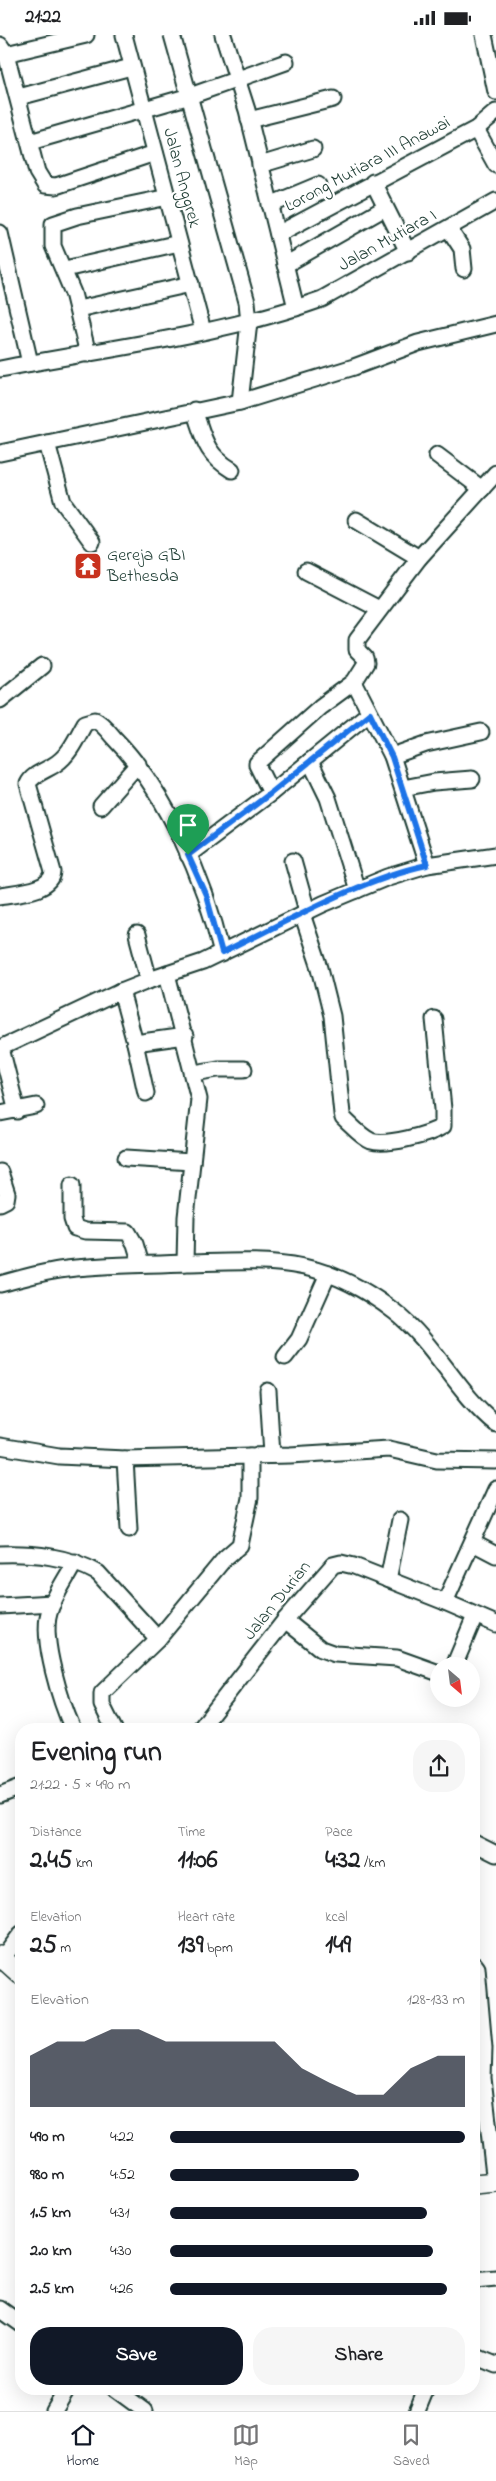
<!DOCTYPE html>
<meta charset="utf-8">
<style>
:root{--surface:#fff;--page:#f6f6f6;--text:#202124;--muted:#757577;--line:#e0e0e0;--accent:#111827}
body{margin:0;font-family:"Indie Flower",sans-serif;background:var(--page);color:var(--text);height:100vh;display:flex;flex-direction:column;font-size:19px;white-space:nowrap}
*{box-sizing:border-box;margin:0}
p{font-size:16px;color:var(--muted)}
.icon{flex:none;width:28px;height:28px;fill:none;stroke:currentColor;stroke-width:2;stroke-linecap:round;stroke-linejoin:round}
.map{position:relative;flex:1;overflow:hidden}
.side{position:absolute;left:15px;top:1688px;width:465px;height:672px;display:flex;flex-direction:column;background:var(--surface);border-radius:20px;box-shadow:0 5px 20px #0002}
.side>*{flex:none}
.needle{width:32px;rotate:152deg}
.tools{position:absolute;left:430px;top:1622px;display:grid;gap:10px}
.tools a{display:grid;place-items:center;width:50px;height:50px;border-radius:50%;background:var(--surface);box-shadow:0 5px 20px #0002;font-size:25px}
.pin{position:absolute;display:grid;place-items:center;width:42px;height:42px;color:#fff;margin:-51px -21px;border-radius:50% 50% 50% 0;rotate:-45deg;box-shadow:0 0 5px #0007}
.pin .icon{rotate:45deg}
.round{display:grid;place-items:center;flex:none;width:52px;height:52px;border-radius:20px;background:var(--page)}
.overview{display:flex;align-items:center;justify-content:space-between;height:85px;padding:0 15px}
h1{font-size:28px;font-weight:800;line-height:38px}
.figures{display:grid;grid-template-columns:repeat(3,1fr);gap:8px;height:85px;padding:5px 15px}
.figures div{display:grid;align-content:center}
.figures b{font-size:25px;font-weight:800}
.figures small{font-size:14px;font-weight:400}
.figures p{font-size:14px}
.chart{height:140px;padding:10px 15px}
.chart p{display:flex;justify-content:space-between}
.chart svg{width:100%;height:90px;margin-top:5px;fill:var(--accent);opacity:.7}
.action{display:flex;gap:10px;margin-top:auto;padding:10px 15px}
.action a{flex:1;height:58px;border-radius:20px;background:var(--accent);color:#fff;font-size:20px;font-weight:800;line-height:58px;text-align:center}
.action a+a{background:var(--page);color:var(--text)}
ul{padding:0 15px;list-style:none;font-size:16px}
li{display:grid;grid-template-columns:80px 60px 1fr;align-items:center;height:38px}
li i{height:12px;border-radius:6px;background:var(--accent)}
.status{display:flex;justify-content:space-between;align-items:center;height:35px;padding:0 25px;background:var(--surface);direction:ltr}
.status svg{height:14px;fill:currentColor}
.tab-bar{display:flex;justify-content:space-around;align-items:center;height:70px;border-top:1px solid var(--line);background:var(--surface);font-size:14px;color:var(--muted)}
.tab-bar a{display:grid;justify-items:center;gap:2px}
.tab-bar .current{color:var(--accent)}
.map>svg:first-child{display:block}
</style>
<div class="status"><b>21:22</b><svg viewBox="0 0 49 12"><path d="M0 12V9h3v3zM5 12V6h3v6zM10 12V3h3v9zM15 12V0h3v12zM26 1h20v11H26zM47 4h2v5h-2z"/></svg></div>
<div class="map">
<svg width="496" height="2376" viewBox="0 0 496 2376">
<rect width="100%" height="100%" fill="#fff"/>
<filter id="ink" filterUnits="userSpaceOnUse"><feTurbulence type="fractalNoise" baseFrequency=".02" numOctaves="2"/><feDisplacementMap in="SourceGraphic" scale="10" xChannelSelector="R" yChannelSelector="G"/><feConvolveMatrix kernelMatrix="1 2 1 2 8 2 1 2 1" color-interpolation-filters="sRGB"/></filter>
<g filter="url(#ink)">
<g fill="none" stroke-linecap="round" stroke-linejoin="round">
<defs>
<g id="minor">
<polyline points="124,0 203,296"/>
<polyline points="172,0 247,267 249,287 240,367"/>
<polyline points="223,0 247,75 296,273"/>
<polyline points="484,0 496,57"/>
<polyline points="0,10 6,19 37,137 45,150 56,151 155,118"/>
<polyline points="6,19 86,0"/>
<polyline points="19,62 131,32"/>
<polyline points="249,85 333,64"/>
<polyline points="476,94 496,130"/>
<polyline points="30,107 190,61 286,27"/>
<polyline points="260,130 313,114"/>
<polyline points="373,147 408,217"/>
<polyline points="270,170 318,150"/>
<polyline points="449,194 462,214 464,234"/>
<polyline points="0,198 30,328"/>
<polyline points="278,199 476,94 496,77"/>
<polyline points="285,230 385,173"/>
<polyline points="65,234 179,208"/>
<polyline points="78,274 191,249"/>
<polyline points="88,319 73,258 53,211 53,189 77,181 168,162"/>
<path d="M0,334c108,-21 218,-33 322,-70l174,-98"/>
<path d="M194,375c10,28 11,44 38,60"/>
<polyline points="47,408 63,467 92,507"/>
<polyline points="0,418 240,367 354,332 418,308 496,289"/>
<polyline points="437,420 482,454"/>
<polyline points="356,485 419,523"/>
<polyline points="306,536 379,574"/>
<polyline points="354,647 392,721 427,830"/>
<polyline points="0,665 42,631"/>
<polyline points="369,678 271,758 257,730 257,728 320,672 354,647 366,628 365,623 357,615 357,605 419,523 496,438"/>
<polyline points="392,721 426,709 481,697"/>
<polyline points="310,726 328,763 357,855"/>
<polyline points="403,753 434,747 472,744"/>
<polyline points="101,771 138,729"/>
<polyline points="188,820 271,758"/>
<polyline points="293,826 307,876"/>
<path d="M0,861c16,-3 52,-4 53,-24l-25,-88c5,-11 20,-14 29,-21 13,-9 20,-26 28,-40l10,-3c7,3 14,12 19,18 53,54 91,142 108,216"/>
<path d="M302,879l18,54 12,48 10,98 1,4c8,7 18,19 28,23 15,5 58,-6 72,-15v-17l-9,-90"/>
<polyline points="137,900 149,945"/>
<polyline points="167,939 199,1064 186,1182 185,1228"/>
<polyline points="121,956 135,1008 146,1058"/>
<polyline points="135,1008 185,1001"/>
<polyline points="0,1013 121,956 149,945 203,927 323,869 388,842 427,830 496,820"/>
<polyline points="1,1013 17,1076"/>
<polyline points="194,1038 218,1034 244,1034"/>
<polyline points="0,1078 36,1071"/>
<polyline points="126,1123 192,1127"/>
<polyline points="0,1137 7,1159 6,1165 0,1168"/>
<polyline points="72,1150 72,1184 75,1193 85,1196 128,1197 135,1209 141,1229"/>
<path d="M0,1249c19,-5 39,-11 59,-14 42,-6 86,-5 128,-7 40,-1 78,-4 117,4 33,7 65,25 91,45 40,31 61,80 101,112"/>
<polyline points="285,1322 299,1304 328,1239"/>
<polyline points="268,1356 272,1420"/>
<polyline points="0,1411 59,1421 125,1424 290,1420 389,1414 437,1425 496,1426"/>
<polyline points="125,1424 129,1494"/>
<polyline points="473,1508 496,1520"/>
<path d="M0,1519c34,-1 68,2 98,19l60,66"/>
<polyline points="388,1545 400,1485"/>
<polyline points="445,1567 496,1454"/>
<polyline points="0,1571 53,1568"/>
<polyline points="285,1585 321,1614 335,1619 397,1623 439,1638"/>
<polyline points="454,1631 475,1581"/>
<path d="M73,1694c-12,-26 -32,-89 -24,-116 5,-18 18,-35 26,-51"/>
<polyline points="114,1694 102,1670 102,1658 158,1604 225,1523 240,1510 250,1463 250,1421"/>
<polyline points="200,1694 285,1585 333,1530 341,1528 354,1531 445,1567 496,1589"/>
<polyline points="0,1760 21,1752"/>
<polyline points="474,1808 496,1819"/>
<polyline points="0,1927 21,1899"/>
<polyline points="474,1929 477,1933 484,2013 483,2043 494,2140"/>
<polyline points="474,2245 496,2243"/>
<polyline points="0,2274 21,2289"/>
<polyline points="474,2321 496,2330"/>
<polyline points="115,2354 145,2376"/>
<polyline points="54,2376 67,2354"/>
<polyline points="417,2376 426,2354"/>
</g>
<g id="major">
<polyline points="0,1921 21,1940"/>
<polyline points="474,2149 496,2147"/>
</g>
</defs>
<!-- minor casing -->
<use href="#minor" stroke="#1f3d34" stroke-width="19"/>
<!-- major casing -->
<use href="#major" stroke="#1f3d34" stroke-width="22"/>
<!-- minor -->
<use href="#minor" stroke="#fff" stroke-width="15"/>
<!-- major -->
<use href="#major" stroke="#fff" stroke-width="19"/>
</g>
</g>
<g fill="none" stroke-linecap="round" stroke-linejoin="round" filter="url(#ink)">
<defs>
<path id="route" d="M370,678l22,44 35,108c-67,14 -143,58 -205,88l-16,-58 -18,-40 83,-62z"/>
</defs>
<!-- route casing -->
<use href="#route" stroke="#fff" stroke-width="10"/>
<!-- route -->
<use href="#route" stroke="#1a73e8" stroke-width="6"/>
</g>
<!-- icons -->
<defs>
<symbol id="temple-square" viewBox="-11 -11 22 22"><rect x="-9" y="-9" width="18" height="18" rx="4" fill="#c8321e" stroke="#fff"/><path d="M0-6L5-2H3V0L6.5 2.5H4V6H1.5V3h-3V6H-4V2.5H-6.5L-3 0V-2H-5Z" fill="#fff"/></symbol>
</defs>
<g fill-rule="evenodd">
<use href="#temple-square" x="72" y="515" width="32" height="32"/>
</g>
<g text-anchor="middle" dominant-baseline="central" stroke-width="4.5" stroke-linejoin="round" paint-order="stroke">
<!-- street labels -->
<g font-size="18" fill="#1f3d34" stroke="#fff">
<text transform="translate(368 130) rotate(-28)">Lorong Mutiara III Anawai</text>
<text transform="translate(181 143) rotate(75)">Jalan Anggrek</text>
<text transform="translate(388 206) rotate(-29)">Jalan Mutiara I</text>
<text transform="translate(278 1566) rotate(-51)">Jalan Durian</text>
</g>
<!-- poi labels -->
<g font-size="18" fill="#1f3d34" stroke="#fff" text-anchor="start">
<text x="107" y="521">Gereja GBI<tspan x="107" dy="21">Bethesda</tspan></text>
</g>
</g>
</svg>
<div class="tools">
<a><svg class="needle" viewBox="-14 -14 28 28"><path d="M0-13l5 13h-10z" fill="#e53935"/><path d="M0 13l5-13h-10z" fill="#757577"/></svg></a>
</div>
<div class="pin" style="left:188px;top:820px;background:#1e9e55"><svg class="icon" aria-label="arrive" viewBox="0 0 24 24"><path d="M6 21V4h12l-3 4 3 4H6"/></svg></div>
<section class="side">
<div class="overview"><div><h1>Evening run</h1><p>21:22 · 5 × 490 m</p></div><a class="round"><svg class="icon" aria-label="share" viewBox="0 0 24 24"><path d="M12 15V3M7 8l5-5 5 5M5 13v7h14v-7"/></svg></a></div>
<div class="figures">
<div><p>Distance</p><b>2.45<small> km</small></b></div>
<div><p>Time</p><b>11:06</b></div>
<div><p>Pace</p><b>4:32<small> /km</small></b></div>
</div>
<div class="figures">
<div><p>Elevation</p><b>25<small> m</small></b></div>
<div><p>Heart rate</p><b>139<small> bpm</small></b></div>
<div><p>kcal</p><b>149</b></div>
</div>
<div class="chart"><p><span>Elevation</span>128–133 m</p>
<svg viewBox="0 0 160 44" preserveAspectRatio="none"><path d="M0 44V19L10 12L20 12L30 6L40 6L50 12L60 12L70 12L80 12L90 12L100 25L110 32L120 38L130 38L140 25L150 19L160 19V44z"/></svg>
</div>
<ul>
<li><b>490 m</b>4:22<i style="width:100%"></i></li>
<li><b>980 m</b>4:52<i style="width:64%"></i></li>
<li><b>1.5 km</b>4:31<i style="width:87%"></i></li>
<li><b>2.0 km</b>4:30<i style="width:89%"></i></li>
<li><b>2.5 km</b>4:26<i style="width:94%"></i></li>
</ul>
<div class="action"><a>Save</a><a>Share</a></div>
</section>
</div>
<nav class="tab-bar">
<a class="current"><svg class="icon" aria-label="home" viewBox="0 0 24 24"><path d="M3 11l9-7 9 7M6 9v11h12V9"/></svg>Home</a>
<a><svg class="icon" aria-label="map" viewBox="0 0 24 24"><path d="M3 6l6-2 6 2 6-2v14l-6 2-6-2-6 2zM9 4v14M15 6v14"/></svg>Map</a>
<a><svg class="icon" aria-label="saved" viewBox="0 0 24 24"><path d="M7 4h10v16l-5-4-5 4z"/></svg>Saved</a>
</nav>
